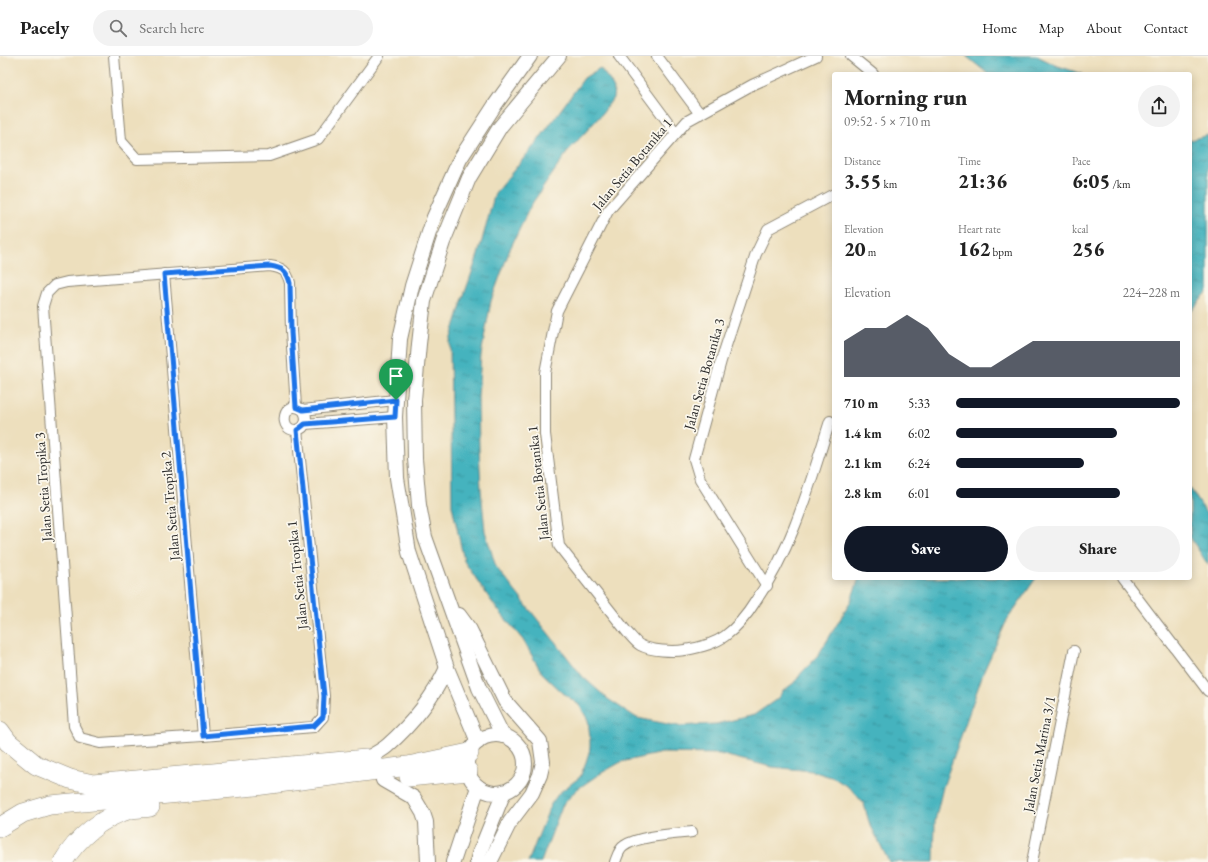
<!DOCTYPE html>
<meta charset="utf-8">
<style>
:root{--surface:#fff;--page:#f2f2f2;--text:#222;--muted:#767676;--line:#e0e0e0;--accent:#111827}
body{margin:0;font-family:"EB Garamond",serif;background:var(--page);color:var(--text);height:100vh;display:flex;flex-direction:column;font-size:15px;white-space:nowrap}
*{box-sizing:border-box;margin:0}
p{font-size:13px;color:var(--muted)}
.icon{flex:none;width:22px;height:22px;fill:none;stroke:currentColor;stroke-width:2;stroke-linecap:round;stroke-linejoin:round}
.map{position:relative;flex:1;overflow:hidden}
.panel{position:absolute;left:832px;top:16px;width:360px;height:508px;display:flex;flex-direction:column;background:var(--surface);border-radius:4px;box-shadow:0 2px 10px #0003}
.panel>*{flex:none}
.pin{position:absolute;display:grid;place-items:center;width:34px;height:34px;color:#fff;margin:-41px -17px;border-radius:50% 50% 50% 0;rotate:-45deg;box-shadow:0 0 4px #0007}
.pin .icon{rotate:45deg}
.round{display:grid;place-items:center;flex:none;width:42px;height:42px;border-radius:21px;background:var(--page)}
.overview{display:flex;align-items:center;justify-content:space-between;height:68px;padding:0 12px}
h1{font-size:22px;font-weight:800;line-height:30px}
.stats{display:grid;grid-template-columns:repeat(3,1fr);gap:6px;height:68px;padding:4px 12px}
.stats div{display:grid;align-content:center}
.stats b{font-size:20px;font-weight:800}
.stats small{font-size:11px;font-weight:400}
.stats p{font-size:11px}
.chart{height:112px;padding:8px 12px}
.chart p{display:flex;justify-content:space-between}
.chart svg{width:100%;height:72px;margin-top:4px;fill:var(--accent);opacity:.7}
.action{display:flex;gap:8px;margin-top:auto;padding:8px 12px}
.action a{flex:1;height:46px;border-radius:24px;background:var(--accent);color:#fff;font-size:16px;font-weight:800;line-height:46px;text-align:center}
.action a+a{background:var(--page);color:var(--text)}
ul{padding:0 12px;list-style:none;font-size:13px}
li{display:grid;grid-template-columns:64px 48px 1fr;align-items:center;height:30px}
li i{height:10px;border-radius:5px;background:var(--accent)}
header{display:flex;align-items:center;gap:24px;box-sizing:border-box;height:56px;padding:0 20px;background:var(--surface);border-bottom:1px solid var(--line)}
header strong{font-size:19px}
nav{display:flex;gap:22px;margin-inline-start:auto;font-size:14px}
.search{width:280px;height:36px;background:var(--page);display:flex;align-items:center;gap:10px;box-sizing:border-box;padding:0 14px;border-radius:22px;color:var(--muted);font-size:15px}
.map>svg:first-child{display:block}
</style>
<header>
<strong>Pacely</strong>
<div class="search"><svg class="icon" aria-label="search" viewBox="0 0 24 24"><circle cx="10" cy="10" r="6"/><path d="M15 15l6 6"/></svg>Search here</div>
<nav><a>Home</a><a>Map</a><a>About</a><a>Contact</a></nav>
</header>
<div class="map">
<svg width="1208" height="806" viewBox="0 0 1208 806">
<defs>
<pattern id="water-ripples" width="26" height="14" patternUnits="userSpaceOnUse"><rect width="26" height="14" fill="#44b3be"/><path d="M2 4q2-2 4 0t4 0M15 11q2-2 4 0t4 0" fill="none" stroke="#39929b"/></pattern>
</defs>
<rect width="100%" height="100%" fill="#fbf7ec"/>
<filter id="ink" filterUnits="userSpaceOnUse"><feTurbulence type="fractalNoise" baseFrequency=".025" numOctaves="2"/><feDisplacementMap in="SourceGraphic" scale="8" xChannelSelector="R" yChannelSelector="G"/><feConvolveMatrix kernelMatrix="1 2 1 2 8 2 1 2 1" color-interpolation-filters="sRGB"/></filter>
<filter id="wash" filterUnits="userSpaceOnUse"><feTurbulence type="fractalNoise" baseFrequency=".012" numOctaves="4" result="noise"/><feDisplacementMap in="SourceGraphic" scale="16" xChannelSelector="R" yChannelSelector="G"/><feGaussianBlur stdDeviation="0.9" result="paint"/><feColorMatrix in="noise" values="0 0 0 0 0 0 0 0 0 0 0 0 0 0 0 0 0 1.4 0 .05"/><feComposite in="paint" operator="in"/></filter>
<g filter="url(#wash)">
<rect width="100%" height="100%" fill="#eddfbd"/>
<!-- water -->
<g fill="url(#water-ripples)" stroke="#386f74">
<polygon points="966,0 1037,0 1058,10 1082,18 988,18"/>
<polygon points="600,12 610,25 614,33 613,42 602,58 569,94 531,149 510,193 491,245 481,299 478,341 479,392 481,434 485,475 496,511 583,621 608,643 637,662 678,670 716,668 754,659 777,643 783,635 795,626 802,616 817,601 850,547 859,522 1036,522 1007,564 984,615 943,731 935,765 934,806 889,806 869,766 864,748 851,733 834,722 812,715 772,711 719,698 662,697 621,706 598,719 576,734 562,750 541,806 528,806 551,748 559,737 580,721 586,706 590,693 590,682 588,664 579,649 563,637 542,617 523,584 494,549 464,505 452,449 450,285 464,239 478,199 495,137 537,86 584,22"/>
<polygon points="1208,79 1208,235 1190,257 1190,84"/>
<polygon points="1190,432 1208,460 1208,509 1190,481"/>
</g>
</g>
<g filter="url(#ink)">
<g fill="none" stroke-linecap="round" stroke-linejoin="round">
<defs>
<g id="street">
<polyline points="114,0 121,85 137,103 269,100 318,83 379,0"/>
<polyline points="619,0 676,77"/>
<polyline points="657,0 700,58"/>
<path d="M816,0l-64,29 -65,36 -79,90 -51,100 -12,62v61l14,112 68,86c4,4 9,11 13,13 11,6 33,7 45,5 13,-2 29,-6 40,-14 12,-9 22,-21 30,-34 38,-54 55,-119 75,-181"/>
<polyline points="851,0 873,18"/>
<polyline points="164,218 203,680"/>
<path d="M296,351l-5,-76 -1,-48c-3,-12 -7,-15 -20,-17l-203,16 -12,3 -8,8 -4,13 31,420 6,12 20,5 103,-7 111,-9 9,-10 1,-21 -27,-266"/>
<path d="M303,354c5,7 4,18 -6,20 -20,2 -14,-33 6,-20l92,-10"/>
<polyline points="305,368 395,361"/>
<polyline points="1122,522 1208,635"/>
<polyline points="767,530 700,423 694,403 721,305 756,198 768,173 834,138"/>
<path d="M615,806c2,-5 4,-13 9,-16 14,-10 50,-12 68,-14"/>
<polyline points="1032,806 1074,595"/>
</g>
<g id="secondary">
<polyline points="459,559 470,574 505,645 540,685 543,706 540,719 532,737 510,766 490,806"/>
<circle cx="496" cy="708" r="29"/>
<polyline points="503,680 479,632 425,481 419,449 415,403 414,344 419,288 424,245 443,186 469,122 500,71 559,0"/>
<polyline points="478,686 447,612 409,496 397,422 395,361 400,283 412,230 434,161 460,103 495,49 530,0"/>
<path d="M366,703c7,-4 15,-8 21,-13 25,-22 46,-48 60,-78"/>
<polyline points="383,724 414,742 423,757 426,766 428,806"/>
<polyline points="453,806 478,731"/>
<polyline points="477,806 479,798 504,736"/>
</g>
<g id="highway">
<polyline points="0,675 8,686 36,709 70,723 93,728 366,703 373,704"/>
<polyline points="409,721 468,715"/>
<polyline points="0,771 23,757 50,749 255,730 408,710 469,697"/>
<path d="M63,806c14,-24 38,-44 65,-52 7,-2 15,-2 22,-3"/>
</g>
</defs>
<!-- street casing -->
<use href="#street" stroke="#8c8574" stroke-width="12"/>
<!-- secondary casing -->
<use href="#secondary" stroke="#8c8574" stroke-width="16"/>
<!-- highway casing -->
<use href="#highway" stroke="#8c8574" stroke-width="20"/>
<!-- street -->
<use href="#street" stroke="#fff" stroke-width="10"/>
<!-- secondary -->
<use href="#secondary" stroke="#fff" stroke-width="14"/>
<!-- highway -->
<use href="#highway" stroke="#fff" stroke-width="19"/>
</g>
</g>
<g fill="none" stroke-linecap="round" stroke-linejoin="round" filter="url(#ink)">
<defs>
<path id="route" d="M270,210c13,2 17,5 20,17l1,49 5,75 7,3 93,-10 -1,17 -90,7 -5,4 -3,2 27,266 -1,21 -9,9 -111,10 -39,-462z"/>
</defs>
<!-- route casing -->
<use href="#route" stroke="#fff" stroke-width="8"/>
<!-- route -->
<use href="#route" stroke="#1a73e8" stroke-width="5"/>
</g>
<g text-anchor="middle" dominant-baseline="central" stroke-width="3.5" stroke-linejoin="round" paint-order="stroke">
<!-- street labels -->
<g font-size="14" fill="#2b2b2b" stroke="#fbf7ec">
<text transform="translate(632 108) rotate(-50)">Jalan Setia Botanika 1</text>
<text transform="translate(704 318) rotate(-74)">Jalan Setia Botanika 3</text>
<text transform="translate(538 427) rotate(-96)">Jalan Setia Botanika 1</text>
<text transform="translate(43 431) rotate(-94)">Jalan Setia Tropika 3</text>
<text transform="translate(170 450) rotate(-95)">Jalan Setia Tropika 2</text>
<text transform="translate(297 519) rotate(-96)">Jalan Setia Tropika 1</text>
<text transform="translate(1039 698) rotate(-79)">Jalan Setia Marina 3/1</text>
</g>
</g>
</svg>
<div class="pin" style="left:396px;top:344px;background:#1e9e55"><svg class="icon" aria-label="arrive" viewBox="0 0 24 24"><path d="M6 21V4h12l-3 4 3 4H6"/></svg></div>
<section class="panel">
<div class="overview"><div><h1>Morning run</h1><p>09:52 · 5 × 710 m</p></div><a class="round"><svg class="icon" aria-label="share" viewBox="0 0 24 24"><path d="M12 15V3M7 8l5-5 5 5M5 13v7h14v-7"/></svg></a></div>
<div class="stats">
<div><p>Distance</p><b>3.55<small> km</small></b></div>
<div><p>Time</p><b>21:36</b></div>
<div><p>Pace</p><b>6:05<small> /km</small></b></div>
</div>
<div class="stats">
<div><p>Elevation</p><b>20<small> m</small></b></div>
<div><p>Heart rate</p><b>162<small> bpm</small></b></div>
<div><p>kcal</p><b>256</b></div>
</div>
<div class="chart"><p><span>Elevation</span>224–228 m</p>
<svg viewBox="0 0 160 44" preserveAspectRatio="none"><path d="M0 44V22L10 14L20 14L30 6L40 14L50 30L60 38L70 38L80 30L90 22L100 22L110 22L120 22L130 22L140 22L150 22L160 22V44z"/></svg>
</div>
<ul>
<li><b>710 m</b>5:33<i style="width:100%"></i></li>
<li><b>1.4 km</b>6:02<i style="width:72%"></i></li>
<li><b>2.1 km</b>6:24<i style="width:57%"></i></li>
<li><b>2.8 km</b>6:01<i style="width:73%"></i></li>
</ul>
<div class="action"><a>Save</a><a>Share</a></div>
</section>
</div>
